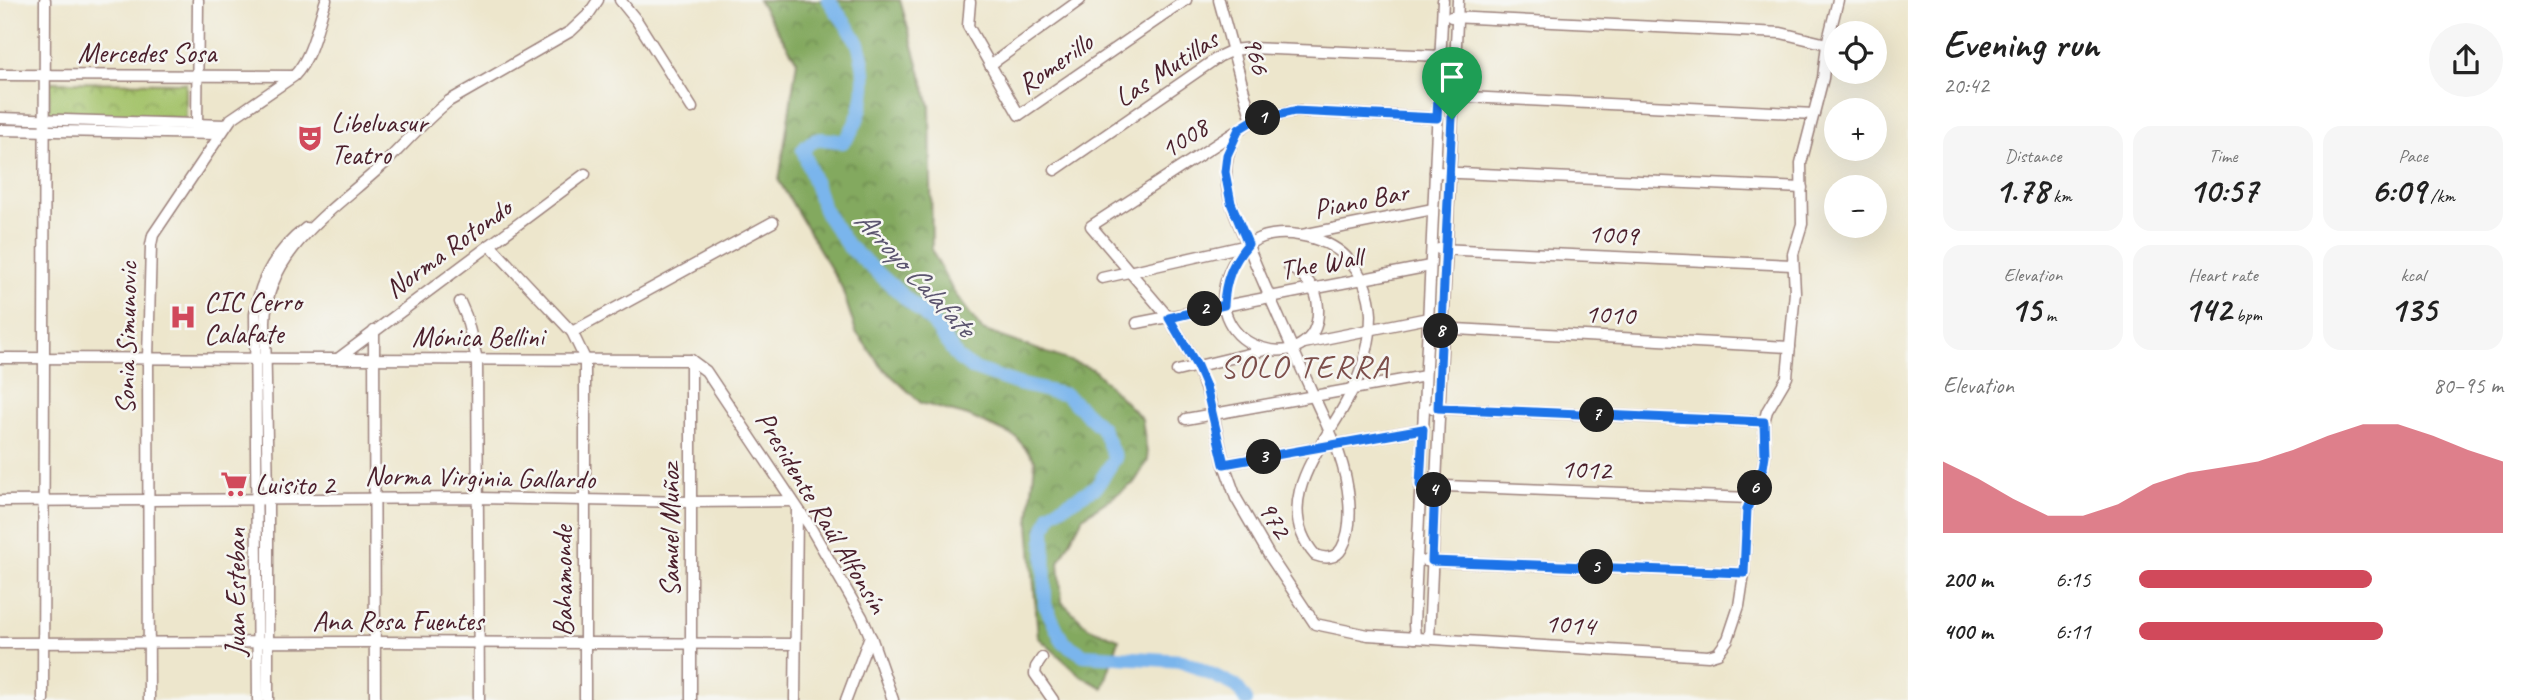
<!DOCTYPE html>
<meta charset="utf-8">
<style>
:root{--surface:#fff;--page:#f6f6f6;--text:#222;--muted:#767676;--accent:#d1495b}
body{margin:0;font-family:Caveat,sans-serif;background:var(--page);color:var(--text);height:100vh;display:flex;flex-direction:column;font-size:26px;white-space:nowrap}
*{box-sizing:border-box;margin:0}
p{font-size:23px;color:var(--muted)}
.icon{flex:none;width:38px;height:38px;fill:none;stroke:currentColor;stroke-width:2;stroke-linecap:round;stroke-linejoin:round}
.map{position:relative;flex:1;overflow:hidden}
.details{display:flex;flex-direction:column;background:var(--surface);width:630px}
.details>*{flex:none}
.fabs{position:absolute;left:1824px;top:21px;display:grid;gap:14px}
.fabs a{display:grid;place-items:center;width:63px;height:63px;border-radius:50%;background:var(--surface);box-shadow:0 7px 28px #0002;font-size:35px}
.pin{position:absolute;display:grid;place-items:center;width:60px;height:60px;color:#fff;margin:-72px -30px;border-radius:50% 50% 50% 0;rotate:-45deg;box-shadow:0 0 7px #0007}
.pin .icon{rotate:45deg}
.km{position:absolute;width:35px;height:35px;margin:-18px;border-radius:50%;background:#222;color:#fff;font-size:19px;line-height:35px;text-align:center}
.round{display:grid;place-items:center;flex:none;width:74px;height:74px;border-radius:37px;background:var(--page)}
.head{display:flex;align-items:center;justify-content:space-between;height:119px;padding:0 35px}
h1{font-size:38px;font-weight:600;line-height:52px}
.stats{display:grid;grid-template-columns:repeat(3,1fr);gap:10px;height:119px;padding:7px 35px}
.stats div{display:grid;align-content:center;border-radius:18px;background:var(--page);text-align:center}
.stats b{font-size:35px;font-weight:600}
.stats small{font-size:19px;font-weight:400}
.stats p{font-size:19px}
.chart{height:196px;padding:14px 35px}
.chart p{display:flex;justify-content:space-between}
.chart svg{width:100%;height:126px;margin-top:7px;fill:var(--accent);opacity:.7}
ul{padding:0 35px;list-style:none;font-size:23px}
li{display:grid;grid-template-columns:112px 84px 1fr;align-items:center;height:52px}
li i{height:18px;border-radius:9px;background:var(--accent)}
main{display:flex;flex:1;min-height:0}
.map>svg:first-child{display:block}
</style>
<main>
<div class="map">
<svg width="1908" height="700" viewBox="0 0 1908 700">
<defs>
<pattern id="forest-crowns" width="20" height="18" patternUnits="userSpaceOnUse" patternTransform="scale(1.75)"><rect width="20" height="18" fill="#83a95f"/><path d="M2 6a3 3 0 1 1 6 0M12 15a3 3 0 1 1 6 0" fill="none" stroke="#6d894f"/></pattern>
<pattern id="park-crowns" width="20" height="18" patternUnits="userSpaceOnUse" patternTransform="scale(1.75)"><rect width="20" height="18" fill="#a4c36b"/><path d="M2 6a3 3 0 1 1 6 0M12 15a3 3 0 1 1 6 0" fill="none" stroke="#889e58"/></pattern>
</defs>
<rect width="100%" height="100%" fill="#f6f6f2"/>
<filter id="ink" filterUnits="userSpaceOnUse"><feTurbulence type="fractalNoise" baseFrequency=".0143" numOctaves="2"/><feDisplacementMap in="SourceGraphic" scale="14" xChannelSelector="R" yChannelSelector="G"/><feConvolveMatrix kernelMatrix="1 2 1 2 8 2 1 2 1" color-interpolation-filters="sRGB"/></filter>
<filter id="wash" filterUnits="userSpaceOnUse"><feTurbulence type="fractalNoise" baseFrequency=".00686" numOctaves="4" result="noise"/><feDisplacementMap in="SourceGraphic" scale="28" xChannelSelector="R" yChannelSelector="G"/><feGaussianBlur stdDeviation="1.57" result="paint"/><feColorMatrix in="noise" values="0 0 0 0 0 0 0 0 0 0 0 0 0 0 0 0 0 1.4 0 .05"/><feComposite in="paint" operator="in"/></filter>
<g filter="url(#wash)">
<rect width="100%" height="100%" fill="#ede6cc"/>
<!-- forest -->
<polygon fill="url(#forest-crowns)" stroke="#666445" stroke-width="2" points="758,0 900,0 930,106 932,251 953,291 982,330 1093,369 1142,419 1148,460 1134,483 1083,517 1059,562 1062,602 1089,628 1119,639 1103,688 1081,676 1038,637 1029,524 1035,460 1016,437 968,416 921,403 882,367 856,332 841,286 779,181 797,61"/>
<!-- park -->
<polygon fill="url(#park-crowns)" stroke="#77714b" stroke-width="2" points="49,82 186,83 186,118 49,117"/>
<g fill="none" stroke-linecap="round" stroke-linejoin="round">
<!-- river -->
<path stroke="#7ab5ec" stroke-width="14" d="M829,0c8,14 26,33 30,47 10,31 6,71 -16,95 -17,-3 -28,-7 -40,8l22,62 23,34 84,76 26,36 14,10 46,16 48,11 36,33 13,30 -18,28 -46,27 -7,18 1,74 18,37 21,13 99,6 53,25 10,14"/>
</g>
</g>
<g filter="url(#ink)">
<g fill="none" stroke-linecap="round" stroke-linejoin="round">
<defs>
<g id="minor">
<polyline points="620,0 637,21 692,108"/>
<polyline points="1219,0 1252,121"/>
<polyline points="970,2 968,26 1019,115 1186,0"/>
<polyline points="1451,17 1781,33 1827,44"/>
<polyline points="990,65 1080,0"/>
<polyline points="0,75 293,76"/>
<polyline points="1447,96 1814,114"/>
<polyline points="0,118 225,125"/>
<polyline points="1437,118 1294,111 1252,121 1091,226 1169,318 1197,366 1210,401 1224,464 1236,498 1269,555 1315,624 1368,635 1708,656 1718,653 1728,639 1739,606 1744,573 1747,509 1763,468 1765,455 1764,422 1767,411 1787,377 1795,292 1793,254 1802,224 1801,163 1823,78 1827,44 1838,0"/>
<polyline points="197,129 198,0"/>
<polyline points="0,130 219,134"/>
<path d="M1237,132c-12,23 -14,42 -7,67 5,19 14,36 21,54 19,46 40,92 60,137 9,21 20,42 28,64 9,26 17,69 3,94 -6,11 -17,11 -27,7 -46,-54 10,-110 34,-158 13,-25 22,-54 22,-82 -1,-21 -9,-42 -24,-57 -21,-23 -72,-33 -98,-14 -9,6 -15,17 -19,26 -36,83 91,112 88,38 0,-19 -13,-33 -29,-41"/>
<polyline points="1055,170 1220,56 1233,50 1251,48 1440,56"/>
<polyline points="1435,172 1802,188"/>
<polyline points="1302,235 1433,209"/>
<polyline points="490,245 572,332 585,359 585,700"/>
<polyline points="1439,249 1792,265"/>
<polyline points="1102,278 1248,245"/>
<polyline points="460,302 466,316 477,359 479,700"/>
<polyline points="1137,323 1430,266"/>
<polyline points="1437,328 1790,347"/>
<polyline points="374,331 375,700"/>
<polyline points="572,332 773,222"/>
<polyline points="1304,343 1428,318"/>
<polyline points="0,358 691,360 706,371 809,525 862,617 870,636 846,700"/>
<polyline points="339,358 585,174"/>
<polyline points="691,360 691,700"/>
<polyline points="1177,371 1265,350"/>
<polyline points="1433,408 1764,422"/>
<polyline points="1186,419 1425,376"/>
<polyline points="1224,464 1423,429"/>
<polyline points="1420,485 1750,498"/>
<polyline points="0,501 478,498 691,502 792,501"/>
<polyline points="1426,561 1744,573"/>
<polyline points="871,637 893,700"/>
<polyline points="1415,638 1414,624 1443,0"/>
<polyline points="1429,638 1458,0"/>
<polyline points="0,643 375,642 795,644"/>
<polyline points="1042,658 1036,667 1035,674 1053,700"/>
<polyline points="43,700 45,0"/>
<path d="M149,700l-1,-342 3,-113 2,-10 78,-116 63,-43c19,-20 23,-51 32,-76"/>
<path d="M258,700l-3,-386c5,-36 22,-64 51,-86"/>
<path d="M268,700v-200l-3,-178c1,-74 75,-116 122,-161 21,-21 39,-42 62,-60l122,-70 17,-16 10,-15"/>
<polyline points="795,700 797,509"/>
</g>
</defs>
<!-- minor casing -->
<use href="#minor" stroke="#9c827c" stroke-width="13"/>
<!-- minor -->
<use href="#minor" stroke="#fff" stroke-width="10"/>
</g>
</g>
<g fill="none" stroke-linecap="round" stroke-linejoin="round" filter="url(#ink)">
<defs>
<path id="route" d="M1438,95l15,1 -15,312 326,14 1,33 -2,13 -16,41 -3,64 -312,-12 3,-76h-15l3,-56 -199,35 -18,-77 -9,-21 -28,-48 55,-13c1,-24 8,-42 24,-61l-17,-41 -6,-31 2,-17 12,-26 13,-8 42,-10 143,7z"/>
</defs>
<!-- route casing -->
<use href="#route" stroke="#fff" stroke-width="14"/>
<!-- route -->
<use href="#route" stroke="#1a73e8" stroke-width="9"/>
</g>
<!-- icons -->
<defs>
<symbol id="theatre-bare" viewBox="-9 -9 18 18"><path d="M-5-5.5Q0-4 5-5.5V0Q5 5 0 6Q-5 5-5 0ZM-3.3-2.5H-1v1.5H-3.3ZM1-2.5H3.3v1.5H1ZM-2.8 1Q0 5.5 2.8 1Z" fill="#d1495b" stroke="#f6f6f2" stroke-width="2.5" paint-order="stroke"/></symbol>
<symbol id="hospital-bare" viewBox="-9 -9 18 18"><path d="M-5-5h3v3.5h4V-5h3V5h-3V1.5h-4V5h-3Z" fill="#d1495b" stroke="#f6f6f2" stroke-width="2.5" paint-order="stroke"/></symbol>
<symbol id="supermarket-bare" viewBox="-9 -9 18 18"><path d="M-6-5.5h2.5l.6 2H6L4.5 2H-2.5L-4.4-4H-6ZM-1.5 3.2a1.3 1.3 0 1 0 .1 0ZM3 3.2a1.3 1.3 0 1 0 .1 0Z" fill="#d1495b" stroke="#f6f6f2" stroke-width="2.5" paint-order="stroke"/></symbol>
</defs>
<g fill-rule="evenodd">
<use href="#theatre-bare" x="291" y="119" width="38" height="38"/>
<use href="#hospital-bare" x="164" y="298" width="38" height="38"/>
<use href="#supermarket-bare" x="215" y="465" width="38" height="38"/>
</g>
<g text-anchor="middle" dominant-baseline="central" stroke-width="5" stroke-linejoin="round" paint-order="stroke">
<!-- street labels -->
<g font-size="28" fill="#4a1f2b" stroke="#f6f6f2">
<text x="147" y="52">Mercedes Sosa</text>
<text transform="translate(1257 55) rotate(75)">966</text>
<text transform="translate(1055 63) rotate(-35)">Romerillo</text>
<text transform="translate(1166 68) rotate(-33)">Las Mutillas</text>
<text transform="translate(1184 138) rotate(-33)">1008</text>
<text transform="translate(1361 200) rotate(-11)">Piano Bar</text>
<text transform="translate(1613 234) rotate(3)">1009</text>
<text transform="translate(448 248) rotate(-36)">Norma Rotondo</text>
<text transform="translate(1321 263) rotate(-10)">The Wall</text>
<text transform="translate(1610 314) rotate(3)">1010</text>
<text x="478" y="336">Mónica Bellini</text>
<text transform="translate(126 338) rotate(-89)">Sonia Simunovic</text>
<text transform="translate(1586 469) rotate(2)">1012</text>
<text transform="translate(480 477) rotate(1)">Norma Virginia Gallardo</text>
<text transform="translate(822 512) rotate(59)">Presidente Raúl Alfonsín</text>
<text transform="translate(1275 519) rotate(59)">972</text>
<text transform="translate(669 530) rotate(-90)">Samuel Muñoz</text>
<text transform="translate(562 581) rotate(-90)">Bahamonde</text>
<text transform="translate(235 592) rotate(-90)">Juan Esteban</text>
<text x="398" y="620">Ana Rosa Fuentes</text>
<text transform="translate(1570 624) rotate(4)">1014</text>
</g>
<!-- poi labels -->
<g font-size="28" fill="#4a1f2b" stroke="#f6f6f2" text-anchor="start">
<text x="331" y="122">Libeluasur<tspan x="331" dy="32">Teatro</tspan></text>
<text x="204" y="301">CIC Cerro<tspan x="204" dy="32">Calafate</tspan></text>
<text x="255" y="484">Luisito 2</text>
</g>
<!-- water labels -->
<g font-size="30" font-style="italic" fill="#5b546f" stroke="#f6f6f2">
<text transform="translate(915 273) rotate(47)">Arroyo Calafate</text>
</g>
<!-- quarter labels -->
<g font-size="32" letter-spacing="2" fill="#7d4f4b" stroke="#f6f6f2">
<text x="1305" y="366">SOLO TERRA</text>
</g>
</g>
</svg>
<div class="fabs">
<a><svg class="icon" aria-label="locate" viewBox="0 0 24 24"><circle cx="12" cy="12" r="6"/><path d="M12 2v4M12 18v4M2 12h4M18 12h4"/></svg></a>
<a>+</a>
<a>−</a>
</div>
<div class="pin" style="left:1452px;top:119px;background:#1e9e55"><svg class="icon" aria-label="arrive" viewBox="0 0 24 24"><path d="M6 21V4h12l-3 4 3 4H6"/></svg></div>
<b class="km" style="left:1263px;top:118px">1</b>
<b class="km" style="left:1205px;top:309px">2</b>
<b class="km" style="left:1264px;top:457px">3</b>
<b class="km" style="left:1434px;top:490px">4</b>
<b class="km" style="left:1596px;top:567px">5</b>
<b class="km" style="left:1755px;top:488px">6</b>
<b class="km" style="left:1597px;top:415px">7</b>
<b class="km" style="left:1441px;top:331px">8</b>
</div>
<section class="details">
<div class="head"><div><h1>Evening run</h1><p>20:42</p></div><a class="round"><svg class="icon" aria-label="share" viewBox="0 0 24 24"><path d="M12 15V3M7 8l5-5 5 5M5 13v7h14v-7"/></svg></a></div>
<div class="stats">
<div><p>Distance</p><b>1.78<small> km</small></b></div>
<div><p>Time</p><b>10:57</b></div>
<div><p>Pace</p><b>6:09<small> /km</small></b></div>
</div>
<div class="stats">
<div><p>Elevation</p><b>15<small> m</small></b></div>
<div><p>Heart rate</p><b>142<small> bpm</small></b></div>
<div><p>kcal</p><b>135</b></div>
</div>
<div class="chart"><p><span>Elevation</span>80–95 m</p>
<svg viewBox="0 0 160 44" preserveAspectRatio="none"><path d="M0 44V19L10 25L20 32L30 38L40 38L50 34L60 27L70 23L80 21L90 19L100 15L110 10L120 6L130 6L140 10L150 15L160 19V44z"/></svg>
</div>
<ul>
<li><b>200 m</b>6:15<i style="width:64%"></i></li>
<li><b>400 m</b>6:11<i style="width:67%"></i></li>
</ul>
</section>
</main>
